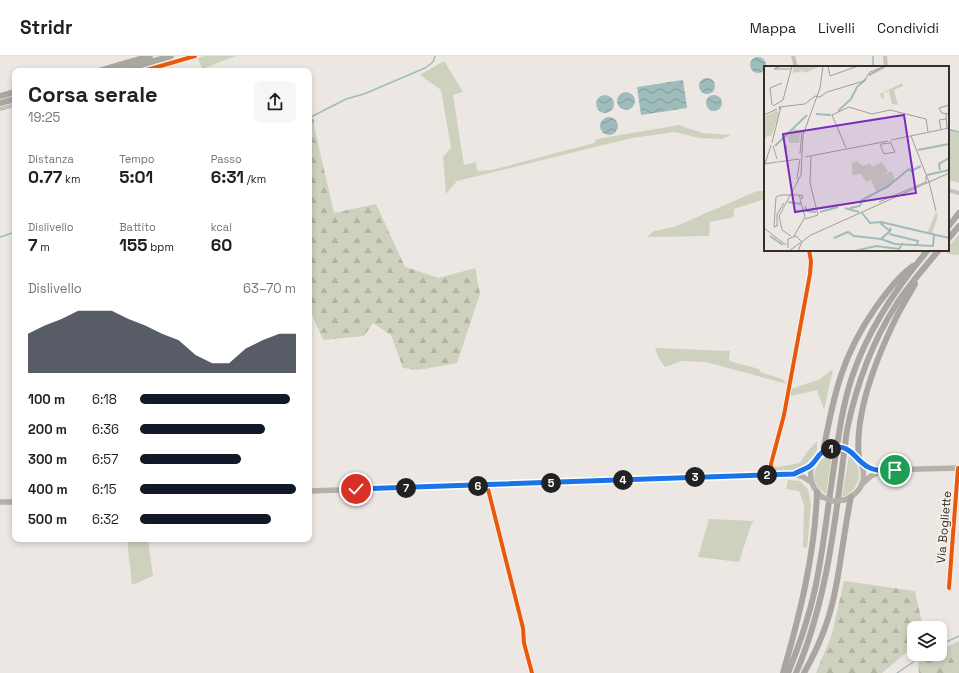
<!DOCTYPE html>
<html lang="it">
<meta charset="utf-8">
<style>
:root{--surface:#fff;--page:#f6f6f6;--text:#202124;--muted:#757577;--line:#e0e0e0;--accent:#111827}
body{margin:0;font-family:"Space Grotesk",sans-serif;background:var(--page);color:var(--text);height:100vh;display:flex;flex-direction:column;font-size:15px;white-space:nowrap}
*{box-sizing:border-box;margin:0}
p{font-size:13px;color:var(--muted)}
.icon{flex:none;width:22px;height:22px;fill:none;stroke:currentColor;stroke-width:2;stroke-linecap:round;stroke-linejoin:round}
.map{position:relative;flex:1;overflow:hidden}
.drawer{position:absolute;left:12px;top:12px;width:300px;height:474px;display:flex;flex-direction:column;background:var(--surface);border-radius:8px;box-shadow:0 2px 6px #0003}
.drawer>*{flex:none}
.fabs{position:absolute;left:907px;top:565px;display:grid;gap:8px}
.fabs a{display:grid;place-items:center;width:40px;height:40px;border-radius:8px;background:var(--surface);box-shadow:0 2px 6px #0003;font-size:20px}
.pin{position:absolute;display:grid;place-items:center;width:34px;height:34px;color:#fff;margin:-17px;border:2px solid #fff;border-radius:50%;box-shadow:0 1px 4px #0007}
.km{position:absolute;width:20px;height:20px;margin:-10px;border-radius:50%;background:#222;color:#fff;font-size:11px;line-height:20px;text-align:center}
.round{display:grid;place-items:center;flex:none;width:42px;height:42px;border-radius:8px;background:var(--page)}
.headline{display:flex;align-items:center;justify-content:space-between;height:68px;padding:0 16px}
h1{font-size:22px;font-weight:800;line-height:30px}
.stats{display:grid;grid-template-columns:repeat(3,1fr);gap:6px;height:68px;padding:4px 16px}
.stats div{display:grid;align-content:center}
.stats b{font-size:17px;font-weight:800}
.stats small{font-size:11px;font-weight:400}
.stats p{font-size:11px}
.chart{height:112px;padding:8px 16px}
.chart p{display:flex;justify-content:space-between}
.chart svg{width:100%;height:72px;margin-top:4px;fill:var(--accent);opacity:.7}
ul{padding:0 16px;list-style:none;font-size:13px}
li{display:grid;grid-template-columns:64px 48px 1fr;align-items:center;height:30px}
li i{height:10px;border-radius:5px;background:var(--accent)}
header{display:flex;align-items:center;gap:24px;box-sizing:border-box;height:56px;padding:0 20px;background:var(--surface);border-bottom:1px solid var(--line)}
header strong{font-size:19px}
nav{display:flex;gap:22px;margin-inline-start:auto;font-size:14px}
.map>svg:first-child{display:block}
</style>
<header>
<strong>Stridr</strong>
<nav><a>Mappa</a><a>Livelli</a><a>Condividi</a></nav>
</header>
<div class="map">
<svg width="959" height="617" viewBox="0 0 959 617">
<defs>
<pattern id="forest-firs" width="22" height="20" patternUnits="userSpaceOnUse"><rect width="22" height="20" fill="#cdd1bd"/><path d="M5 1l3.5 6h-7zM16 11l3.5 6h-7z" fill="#b1b4a2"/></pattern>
<pattern id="water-waves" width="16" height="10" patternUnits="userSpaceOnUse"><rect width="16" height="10" fill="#9fbcbd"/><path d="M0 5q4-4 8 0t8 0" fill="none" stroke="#82999a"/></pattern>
</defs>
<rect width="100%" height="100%" fill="#ece7e2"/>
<!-- grass -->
<g fill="#cdd1bd">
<polygon points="204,0 236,0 202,13 198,2"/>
<polygon points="444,5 463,36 453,39 464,109 476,106 477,115 492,114 594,87 597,83 679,69 702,77 731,79 722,83 699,82 675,76 632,82 457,125 446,138 443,101 451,92 441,34 420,19"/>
<polygon points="948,73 959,77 959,127 948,124"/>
<polygon points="757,135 765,135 765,143 734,153 734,161 710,166 709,180 647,181 654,175 674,171"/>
<polygon points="959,178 959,199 947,198 948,191"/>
<polygon points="655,292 730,295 729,305 759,313 760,316 782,323 787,328 706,306 682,305 665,311 658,301"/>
<polygon points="833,313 824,354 817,334 791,340 791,333 820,323"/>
<polygon points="817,385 817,394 804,411 797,415 778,417 774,415 773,410 778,411 800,407 807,396"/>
<path d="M832,397l-6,41c-20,-11 -12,-34 6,-41z"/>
<path d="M849,400c16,12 12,34 -7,41z"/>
<polygon points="788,424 800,425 808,433 811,449 807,492 803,491 804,449 799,435 786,433"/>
<polygon points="709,463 754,465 751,469 739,506 698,501"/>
<polygon points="127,483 148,483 153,520 132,529"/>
</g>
<!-- forest -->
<g fill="url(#forest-firs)">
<polygon points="309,60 314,64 314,70 334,157 376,148 405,211 439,222 475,212 480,238 457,307 418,314 403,312 391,279 373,267 364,280 323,284 309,251"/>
<polygon points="844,525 915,535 923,572 914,572 914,593 906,597 882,617 816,617 832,578"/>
<polygon points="959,585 959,617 919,617 918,604 931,598 940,598 940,594"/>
</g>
<!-- water -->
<g fill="url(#water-waves)">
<circle cx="758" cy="9" r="8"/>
<circle cx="707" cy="30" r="8"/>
<polygon points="683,24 687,52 641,59 637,31"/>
<circle cx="626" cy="45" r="9"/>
<circle cx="714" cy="47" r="8"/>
<circle cx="605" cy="48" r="9"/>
<circle cx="609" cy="70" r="9"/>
</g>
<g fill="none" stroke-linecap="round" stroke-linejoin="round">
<!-- stream -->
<g stroke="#9fbcbd" stroke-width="1.5">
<polyline points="873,0 873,11"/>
<polyline points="309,62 346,43 364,38 425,12 433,6 435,0"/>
<polyline points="948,73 959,76"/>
<polyline points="0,181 15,176"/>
<polyline points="940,589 959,580"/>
<polyline points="897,617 925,598"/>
</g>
<!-- minor -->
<g stroke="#c6c0bb" stroke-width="4">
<polyline points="793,0 796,11"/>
<polyline points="885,0 886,11"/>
<polyline points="143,15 195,0"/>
<polyline points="0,53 15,49"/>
<polyline points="948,134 959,137"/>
<polyline points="772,419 771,408 784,359 810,218 811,205 809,194"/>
<polyline points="487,429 523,572 524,587 532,617"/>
<polyline points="949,532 958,412"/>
</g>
<!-- secondary -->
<g stroke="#b6b0ab" stroke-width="5.5">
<polyline points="861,407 868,411 881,414 959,412"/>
<polyline points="794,418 812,409"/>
<polyline points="862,428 871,420 881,415"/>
<polyline points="309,435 794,418 803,421 811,426"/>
<path d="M822,441c-15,-13 -17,-37 4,-47"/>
<path d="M844,444c23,-9 26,-32 7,-48"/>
<polyline points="0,446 15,446"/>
</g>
<!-- primary -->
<g stroke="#aaa5a0" stroke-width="6">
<polyline points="948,171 959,157"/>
<polyline points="948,183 959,170"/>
<path d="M823,396c11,-58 19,-97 53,-145 11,-15 22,-30 37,-41"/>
<path d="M859,402c-5,-45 17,-99 37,-140 6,-12 13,-23 19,-34"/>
<path d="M783,617c17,-59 32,-119 34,-181"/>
<path d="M788,617c13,-32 24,-65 30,-99 7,-38 11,-76 17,-114 4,-28 8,-56 17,-83 16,-48 44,-89 76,-127"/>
<path d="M796,617c33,-77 40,-161 51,-243 9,-44 24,-86 49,-125 12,-19 28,-37 43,-55"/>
<path d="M804,617c9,-16 17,-33 23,-51 13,-40 15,-83 24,-125"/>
</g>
<!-- trunk -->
<g stroke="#aaa6a0" stroke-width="6">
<polyline points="99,15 150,0"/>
<polyline points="120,15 171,0"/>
<polyline points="0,40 15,36"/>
<polyline points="0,47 15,43"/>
</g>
<!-- secondary-bridge -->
<g stroke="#b6b0ab" stroke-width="5.5">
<polyline points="830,393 841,392 851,396"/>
<polyline points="822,441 833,445 844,444"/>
</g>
<defs>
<g id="cycleway">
<polyline points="143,15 195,0"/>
<polyline points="772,419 771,408 784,359 810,218 811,205 809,194"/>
<polyline points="487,429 523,572 524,587 532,617"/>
<polyline points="949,532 958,412"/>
</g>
</defs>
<!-- cycleway casing -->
<use href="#cycleway" stroke="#f9f2ea" stroke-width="6"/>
<!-- cycleway -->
<use href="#cycleway" stroke="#e8590c" stroke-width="4"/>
</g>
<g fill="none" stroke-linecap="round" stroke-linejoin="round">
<defs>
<path id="route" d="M356,433l438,-15c5,-3 12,-5 16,-8 8,-6 7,-13 18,-17 23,-8 26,11 40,18 8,5 18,3 27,3"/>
</defs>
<!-- route casing -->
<use href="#route" stroke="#fff" stroke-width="8"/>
<!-- route -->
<use href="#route" stroke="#1a73e8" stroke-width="5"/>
</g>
<g text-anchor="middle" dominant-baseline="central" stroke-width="3" stroke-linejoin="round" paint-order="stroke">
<!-- street labels -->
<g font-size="12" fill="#362e29" stroke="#f9f2ea">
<text transform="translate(944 471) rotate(-85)">Via Bogliette</text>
</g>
</g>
<!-- overview -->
<g transform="translate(764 10)">
<rect width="185" height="185" fill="#ece7e2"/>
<path d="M138,17l1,3 -9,4 4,15 -6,-1 -3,-13 -6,2 1,6h-2l-2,-5zM31,63l6,1 -2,13h-9l-3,-6zM93,95l6,5 7,-3 2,4 10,-5 6,9 -3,4 6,-4 4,8 -7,9 -12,3 -5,-11 -5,2 -5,-8 -9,1v-12zM172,146l2,3 -6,19 -5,-1z" fill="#cdd1bd"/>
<path d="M29,0h25v1l-13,6 -2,-2 -10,2zM13,44l2,3 -5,16 -2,6 -6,2 -2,6v-26z" fill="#cdd1bd"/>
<path fill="none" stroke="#9fbcbd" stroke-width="2" d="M105,9l17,-9M74,45l13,-12 6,-12 9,-8M52,48l15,1M11,80l32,-31M154,84l31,-6M176,104l-1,-6 10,-6M163,109l22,-5M24,136l13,2M41,140l2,5 9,1M81,142l14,4M86,142l10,-2 2,-6 25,-13 22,-18 2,2 10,-5M56,146l18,-5M98,147l8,10 11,-1 68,16M116,157l10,8 1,-3M125,168l29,7 -1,3M6,170l13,9M70,172l14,-6 6,4 27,3 9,-8M117,173l14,5 38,2 1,-11M91,185l21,-5 23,3 4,-6"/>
<path fill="none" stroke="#a39d98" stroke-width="1" d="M17,0l-7,3h17M64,0l2,10 28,-10M8,39l-2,-17 12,-5M185,39l-10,3 3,5 7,1M9,40l10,-6 9,-34M15,41l26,-3 10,-8 5,1 7,-5 37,-11 6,-9 15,-6M182,48l1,14M0,49l13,-6M68,49l17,-8 23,7 18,-4 36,9 2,13M68,49l14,33M177,63l-2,-9 7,-1M147,70l18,46 7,29M127,74l58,-12M8,77l8,-33 -1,-3 2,1 -1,2M22,79l1,15M9,80l4,13M117,81l3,7 11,-2 -5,-11M117,81v-3l9,-1M36,88l2,-24M41,91l83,-16M14,96l21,-3M0,98l13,-2M1,98l6,-19M33,113l3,-20M17,129h19M36,129l3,1 -1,3 -3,-2zM115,136l47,-20v-6M41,153l13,-4 -8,-32 1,-27M10,161l2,-30 5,-2M10,161l3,-1v-12l7,-11M0,162l22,17M27,170l-9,-6 -3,-14 22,-41 2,-40 17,-47 3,-22M30,170l11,-19 -5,-18M24,182v-9l8,-3 6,6 -4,9M25,185l22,-16 138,-62"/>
<path fill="#7b2cbf" fill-opacity="0.15" stroke="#7b2cbf" stroke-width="2" d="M140,49l12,78 -121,19 -12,-78z"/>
<rect width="185" height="185" fill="none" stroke="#362e29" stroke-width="2"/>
</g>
</svg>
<div class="fabs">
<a><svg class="icon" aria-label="layers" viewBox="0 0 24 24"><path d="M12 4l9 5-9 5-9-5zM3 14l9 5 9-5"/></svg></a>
</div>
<div class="pin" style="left:895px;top:414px;background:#1e9e55"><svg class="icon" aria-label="arrive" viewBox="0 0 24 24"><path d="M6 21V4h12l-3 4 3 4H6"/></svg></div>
<div class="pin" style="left:356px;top:433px;background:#d93025"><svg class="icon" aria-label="check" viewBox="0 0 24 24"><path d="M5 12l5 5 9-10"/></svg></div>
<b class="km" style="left:831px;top:393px">1</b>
<b class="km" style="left:767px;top:419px">2</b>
<b class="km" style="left:695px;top:421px">3</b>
<b class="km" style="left:623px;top:424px">4</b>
<b class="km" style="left:551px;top:427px">5</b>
<b class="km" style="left:478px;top:430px">6</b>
<b class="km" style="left:406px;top:432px">7</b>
<section class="drawer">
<div class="headline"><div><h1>Corsa serale</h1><p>19:25</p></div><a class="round"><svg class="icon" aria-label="share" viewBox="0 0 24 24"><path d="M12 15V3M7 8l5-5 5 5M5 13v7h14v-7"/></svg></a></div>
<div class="stats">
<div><p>Distanza</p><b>0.77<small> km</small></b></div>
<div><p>Tempo</p><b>5:01</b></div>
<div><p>Passo</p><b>6:31<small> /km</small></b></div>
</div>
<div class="stats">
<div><p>Dislivello</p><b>7<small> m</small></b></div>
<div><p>Battito</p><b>155<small> bpm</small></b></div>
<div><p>kcal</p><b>60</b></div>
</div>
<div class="chart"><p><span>Dislivello</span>63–70 m</p>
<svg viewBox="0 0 160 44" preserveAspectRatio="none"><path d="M0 44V20L10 15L20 11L30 6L40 6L50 6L60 11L70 15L80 20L90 24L100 33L110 38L120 38L130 29L140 24L150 20L160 20V44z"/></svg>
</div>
<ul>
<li><b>100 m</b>6:18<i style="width:96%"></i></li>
<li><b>200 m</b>6:36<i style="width:80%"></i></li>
<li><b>300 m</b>6:57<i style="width:65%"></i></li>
<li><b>400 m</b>6:15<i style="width:100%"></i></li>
<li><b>500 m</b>6:32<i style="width:84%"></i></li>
</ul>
</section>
</div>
